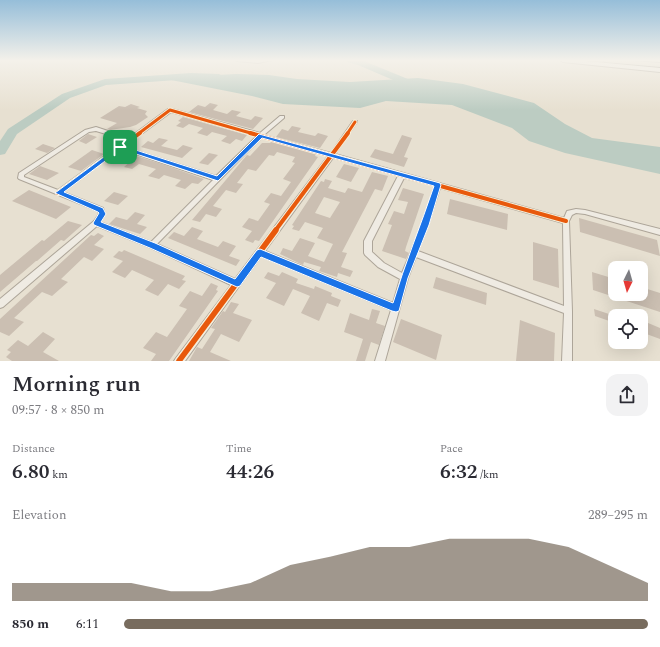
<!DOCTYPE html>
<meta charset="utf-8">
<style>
:root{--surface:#fff;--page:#f2f2f3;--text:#2b2b33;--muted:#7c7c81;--accent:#786c5e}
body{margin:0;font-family:Spectral,serif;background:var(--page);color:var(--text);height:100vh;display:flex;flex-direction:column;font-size:15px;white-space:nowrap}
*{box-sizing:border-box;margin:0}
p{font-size:13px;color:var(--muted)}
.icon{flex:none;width:22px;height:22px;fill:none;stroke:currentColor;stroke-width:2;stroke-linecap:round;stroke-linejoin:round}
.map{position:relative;height:361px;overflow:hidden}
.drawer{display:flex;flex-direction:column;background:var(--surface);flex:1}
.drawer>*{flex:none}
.needle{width:26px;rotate:185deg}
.buttons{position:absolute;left:608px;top:261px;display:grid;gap:8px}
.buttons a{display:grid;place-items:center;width:40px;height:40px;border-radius:8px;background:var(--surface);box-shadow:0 4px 16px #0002;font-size:20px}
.pin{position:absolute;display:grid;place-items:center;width:34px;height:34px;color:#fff;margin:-17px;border-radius:8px;box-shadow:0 2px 6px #0006}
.round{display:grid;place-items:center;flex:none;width:42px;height:42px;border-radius:12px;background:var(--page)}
.overview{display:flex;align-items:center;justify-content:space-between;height:68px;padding:0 12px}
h1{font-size:22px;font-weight:600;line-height:30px}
.metrics{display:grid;grid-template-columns:repeat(3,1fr);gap:6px;height:68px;padding:4px 12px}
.metrics div{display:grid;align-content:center}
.metrics b{font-size:20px;font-weight:600}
.metrics small{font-size:11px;font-weight:400}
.metrics p{font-size:11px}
.chart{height:112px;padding:8px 12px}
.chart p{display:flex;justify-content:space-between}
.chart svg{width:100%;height:72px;margin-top:4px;fill:var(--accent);opacity:.7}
ul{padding:0 12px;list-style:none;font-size:13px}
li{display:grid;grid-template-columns:64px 48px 1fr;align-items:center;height:30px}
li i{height:10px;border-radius:5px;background:var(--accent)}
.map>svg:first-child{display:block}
</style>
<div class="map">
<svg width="660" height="361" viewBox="0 0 660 361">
<rect width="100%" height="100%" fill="#e7e0d1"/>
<!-- water -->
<polygon fill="#bcccc2" points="236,74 269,75 297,79 350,82 418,78 463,84 534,103 565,124 592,138 660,147 660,174 565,153 529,141 512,128 452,105 386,101 360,108 283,104 252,96 161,78"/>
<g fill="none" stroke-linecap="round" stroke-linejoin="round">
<!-- river -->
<g fill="#bcccc2" fill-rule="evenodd">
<polygon points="346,60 364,61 420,84 421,86 416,89 412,88 358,65 347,62"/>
<polygon points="191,73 219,74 224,77 219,80 191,79 106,85 70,98 17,134 5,154 0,155 0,141 8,129 62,94 105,79"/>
</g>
</g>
<!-- building -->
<g fill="#cbbfb2" fill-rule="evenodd">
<polygon points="210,103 218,105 213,110 227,114 232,110 241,112 236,116 251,120 255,116 263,118 253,129 189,112 198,105 205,107"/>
<polygon points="131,104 140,107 137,108 147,111 145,114 148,117 136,125 130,127 110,130 107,129 117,123 100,118 119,106 125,107"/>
<polygon points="183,117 247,135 242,141 236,139 230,144 221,141 227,136 212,132 207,136 197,133 203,128 189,124 183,128 176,126 181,122 178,121"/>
<polygon points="292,126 301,128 298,132 315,136 318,133 328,136 320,148 276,137 282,129 288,131"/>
<polygon points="88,134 97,137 86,144 79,141"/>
<polygon points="402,135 412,138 404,157 408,158 404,167 370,157 375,149 393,154"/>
<polygon points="159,138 168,140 161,146 177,150 183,145 193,148 182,158 141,147 148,141 153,143"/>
<polygon points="272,141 316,154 315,156 318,157 259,241 255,240 253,243 245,240 252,231 242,227 249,218 258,221 270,204 264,202 271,193 281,196 291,182 283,179 295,163 292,162 295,157 277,152 274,156 269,155 256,171 248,169 237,183 243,184 236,193 226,190 213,206 222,209 216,217 206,214 200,222 192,220 247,155 250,156 262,143 270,143"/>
<polygon points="43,144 55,148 47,153 35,149"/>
<polygon points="92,150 104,154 81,171 68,167"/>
<polygon points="209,153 218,155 208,165 199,163"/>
<polygon points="130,154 162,164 204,179 198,184 192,183 185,189 175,186 181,180 164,175 159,179 148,176 156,169 139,164 132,169 124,167 131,161 124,159"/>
<polygon points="344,164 359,168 351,182 336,177"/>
<polygon points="40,166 59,173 47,180 29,174"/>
<path d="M372,172l16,4 -6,15 -7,-2 -33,63 5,1 -6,14 12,4 -3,6 -12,-4 -1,4 -18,-6 2,-4 -17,-5 -1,3 -23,-11 3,-6 9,3 8,-13 15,5 -7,13 16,6 9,-18 -16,-6 6,-10 -18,-6 -6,9 -7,-2 2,-3 -2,-1 29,-44 3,1 1,-3 7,2 -4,7 17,5 3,-5 14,4zM324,197l16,5 -10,16 -15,-5z"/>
<polygon points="403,188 424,194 406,247 405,251 409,253 406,259 382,251 392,225 388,224 394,211 404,214 408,202 398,200"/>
<polygon points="29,190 71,207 56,219 12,201"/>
<polygon points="114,192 128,196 118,205 104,201"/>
<polygon points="450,199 508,214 507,230 447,214"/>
<polygon points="135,212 145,215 137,224 147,227 140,234 109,224 116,217 127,220"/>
<polygon points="579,218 657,240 660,256 580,232"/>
<polygon points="68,221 82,225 64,241 61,240 37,261 36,261 0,292 0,275 42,240 44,241"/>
<polygon points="192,227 203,231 197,239 218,247 223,241 236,246 229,256 240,260 236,266 168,238 174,232 184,236"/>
<polygon points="98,233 104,236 94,245 104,249 92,261 84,257 61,279 68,282 52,296 42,292 14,318 24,322 9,336 0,332 0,319 91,235 94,236"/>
<polygon points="533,242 558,249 559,288 533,280"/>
<polygon points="124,250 185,276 182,280 186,281 179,289 168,284 158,296 145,290 154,280 132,270 125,278 112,272 123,261 113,257 119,251 122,252"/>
<polygon points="268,272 279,276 282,272 298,279 296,283 314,289 315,286 332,293 331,296 341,300 338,307 327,303 319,321 301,313 310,296 293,289 284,306 266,298 276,283 264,278"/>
<polygon points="592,272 615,279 615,294 641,294 641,287 660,293 660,312 593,290"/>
<polygon points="436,277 487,293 486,305 433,288"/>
<polygon points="211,283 218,286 216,290 218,291 169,361 151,361 156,354 143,348 156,332 167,337 187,309 179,306 190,291 202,296"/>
<polygon points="231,302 239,304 233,313 252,320 239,342 221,334 210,352 231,361 189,361 197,347 202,349 215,329 211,328 223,311 225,312"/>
<polygon points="372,309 380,311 376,323 385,326 379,345 371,342 365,361 356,361 363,339 344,332 350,313 369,320"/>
<polygon points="594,309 615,316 615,323 595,316"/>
<polygon points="401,319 442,335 436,360 393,342"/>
<polygon points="520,320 555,333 554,361 516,361"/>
<polygon points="641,320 660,328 660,339 641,332"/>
<polygon points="43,332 55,339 43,352 59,361 12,361 6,357 11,352 7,350 18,340 28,346"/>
</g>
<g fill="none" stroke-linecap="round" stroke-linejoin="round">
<defs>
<g id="minor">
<path d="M235,60c8,-1 16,1 24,1 4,-1 8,-2 13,-1l-14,3 -21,-2z"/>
<path d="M168,109h4l88,24 20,-17h4v2l-20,17 67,18 22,-32h4v1l-22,32 229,64 3,-7 9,-2 9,1 75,19v6l-75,-21 -9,-1 -4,2 -3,6 3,90v50h-10l2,-48 -148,-56 -8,21 -23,83h-10l16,-51 -130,-54 -76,105h-11l2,-3 55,-73 -82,-38 -52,-21 -94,81 -3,1v-9l94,-78 5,-7 -1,-3 -79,-32 -1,-1 1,-5 66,-43 11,-3 33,11zM171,112l86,24 -41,40 -92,-29zM96,131l30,9 -68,50 -34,-13v-2l65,-43zM262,137l66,19 -93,123 -78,-35zM121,149l92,31 -62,62 -51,-20 5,-8 -2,-6 -40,-16zM333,158l65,18 -34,65v12l1,2 13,12 22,12 -7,24 -128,-52zM404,178l31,8 -13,39 -20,48 -18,-10 -12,-11v-11zM440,188l123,35 1,83 -146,-55 10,-26z"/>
</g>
<polygon id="tertiary" points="560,60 574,60 660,68 660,72 563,62"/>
<polygon id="trunk" points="602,60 622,60 660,63 660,67 605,62"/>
</defs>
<!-- minor casing -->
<use href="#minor" stroke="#ada599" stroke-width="2"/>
<!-- tertiary casing -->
<use href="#tertiary" stroke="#ada599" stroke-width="2"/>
<!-- trunk casing -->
<use href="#trunk" stroke="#928b80" stroke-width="2"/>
<!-- minor -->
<use href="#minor" fill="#efebe3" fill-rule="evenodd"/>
<!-- tertiary -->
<use href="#tertiary" fill="#efebe3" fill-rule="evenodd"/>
<!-- trunk -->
<use href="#trunk" fill="#e0d9cb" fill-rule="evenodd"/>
<defs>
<g id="cycleway-far2">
<polyline points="138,134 170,110 254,134"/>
<polyline points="347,134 355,122"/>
</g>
<g id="cycleway-far1">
<polyline points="250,133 566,221"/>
<polyline points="58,193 140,133"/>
<polyline points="275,231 348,133"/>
</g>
<polyline id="cycleway" points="179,361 276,230"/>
</defs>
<!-- cycleway-far2 casing -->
<use href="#cycleway-far2" stroke="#f7eed8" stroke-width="5"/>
<!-- cycleway-far1 casing -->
<use href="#cycleway-far1" stroke="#f7eed8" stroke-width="6"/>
<!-- cycleway casing -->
<use href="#cycleway" stroke="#f7eed8" stroke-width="8"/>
<!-- cycleway-far2 -->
<use href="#cycleway-far2" stroke="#e8590c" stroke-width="3"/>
<!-- cycleway-far1 -->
<use href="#cycleway-far1" stroke="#e8590c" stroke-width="4"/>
<!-- cycleway -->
<use href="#cycleway" stroke="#e8590c" stroke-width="5.5"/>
</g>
<!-- sky -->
<linearGradient id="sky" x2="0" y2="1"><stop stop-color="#96bed9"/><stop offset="0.55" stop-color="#f4f1ea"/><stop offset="1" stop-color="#f4f1ea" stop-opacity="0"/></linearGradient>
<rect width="660" height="110" fill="url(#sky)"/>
<!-- route -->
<path fill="#1a73e8" stroke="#fff" fill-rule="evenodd" d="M259,134l181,49 1,2 -12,40 -21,53 -9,33 -3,1 -4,-1 -131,-54 -21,29 -3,1 -87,-39 -56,-23 -1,-2 6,-10 -1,-1 -43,-19 65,-48 97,31zM262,138l172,48c-13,39 -29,77 -41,117l-133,-54 -3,1 -22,29 -80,-36 -54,-21 5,-8 -3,-6 -39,-16 57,-43 97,32z"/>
</svg>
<div class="buttons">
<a><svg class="needle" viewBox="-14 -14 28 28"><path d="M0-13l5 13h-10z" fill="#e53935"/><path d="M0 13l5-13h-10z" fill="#7c7c81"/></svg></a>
<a><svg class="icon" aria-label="locate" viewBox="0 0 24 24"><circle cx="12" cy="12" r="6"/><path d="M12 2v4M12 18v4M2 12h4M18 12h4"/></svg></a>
</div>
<div class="pin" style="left:120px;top:147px;background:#1e9e55"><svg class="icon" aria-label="arrive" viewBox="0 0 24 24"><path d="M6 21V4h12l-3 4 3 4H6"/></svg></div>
</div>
<section class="drawer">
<div class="overview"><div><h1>Morning run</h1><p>09:57 · 8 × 850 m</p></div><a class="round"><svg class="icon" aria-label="share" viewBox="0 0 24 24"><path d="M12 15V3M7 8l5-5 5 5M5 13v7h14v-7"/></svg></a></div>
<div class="metrics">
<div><p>Distance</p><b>6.80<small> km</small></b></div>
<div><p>Time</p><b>44:26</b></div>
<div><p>Pace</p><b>6:32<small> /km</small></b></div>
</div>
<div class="chart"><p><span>Elevation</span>289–295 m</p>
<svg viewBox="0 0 160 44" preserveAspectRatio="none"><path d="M0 44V33L10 33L20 33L30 33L40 38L50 38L60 33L70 22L80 17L90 11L100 11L110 6L120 6L130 6L140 11L150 22L160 33V44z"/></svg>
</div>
<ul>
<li><b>850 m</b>6:11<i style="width:100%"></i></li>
</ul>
</section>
